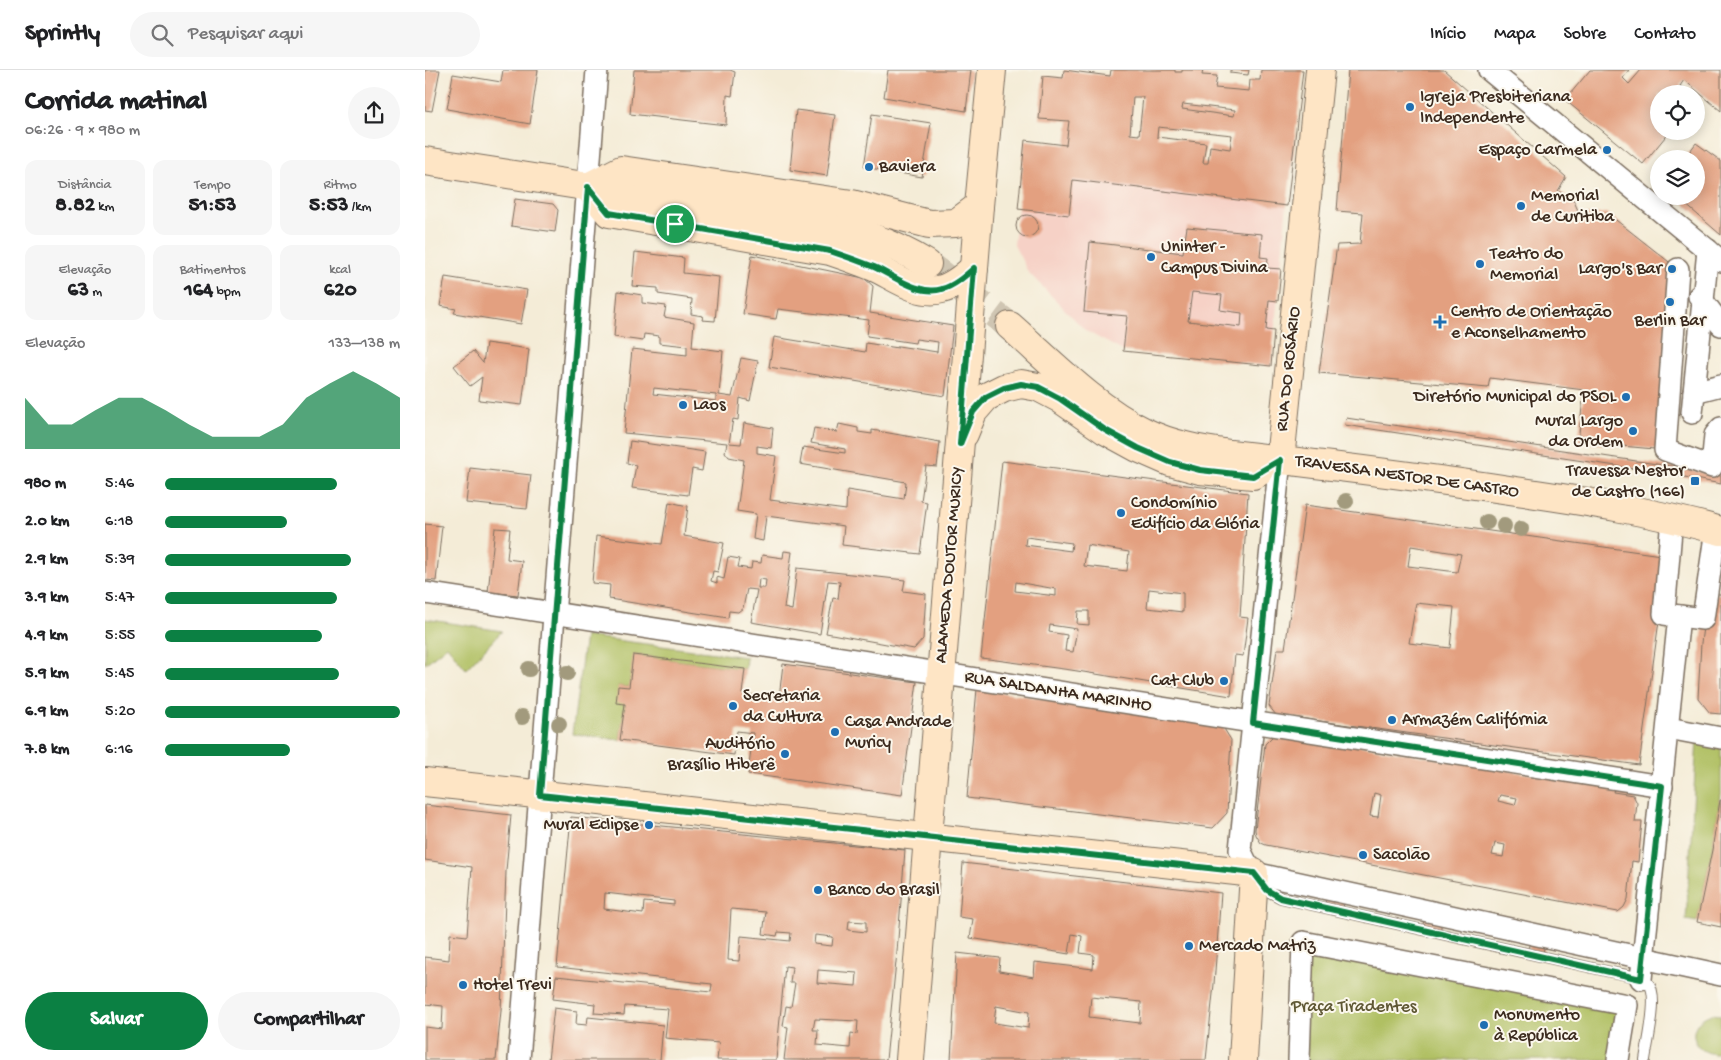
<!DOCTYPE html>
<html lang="pt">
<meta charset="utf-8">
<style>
:root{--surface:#fff;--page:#f6f6f6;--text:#202124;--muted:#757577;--line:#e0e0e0;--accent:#0b8043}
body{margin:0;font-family:"Gochi Hand",sans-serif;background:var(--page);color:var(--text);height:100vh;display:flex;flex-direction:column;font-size:19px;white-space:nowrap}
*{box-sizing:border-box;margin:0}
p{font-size:16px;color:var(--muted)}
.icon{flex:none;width:28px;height:28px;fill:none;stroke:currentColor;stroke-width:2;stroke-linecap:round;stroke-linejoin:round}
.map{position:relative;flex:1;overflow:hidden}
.panel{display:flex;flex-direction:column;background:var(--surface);width:425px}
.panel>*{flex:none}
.buttons{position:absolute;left:1225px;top:15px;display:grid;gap:10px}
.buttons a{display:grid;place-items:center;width:55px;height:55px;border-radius:50%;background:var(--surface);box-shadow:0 2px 12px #0003;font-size:25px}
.pin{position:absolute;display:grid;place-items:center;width:42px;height:42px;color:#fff;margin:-21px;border:2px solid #fff;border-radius:50%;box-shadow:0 1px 5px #0007}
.round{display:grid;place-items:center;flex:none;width:52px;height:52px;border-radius:26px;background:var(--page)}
.summary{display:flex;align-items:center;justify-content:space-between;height:85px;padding:0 25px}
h1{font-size:28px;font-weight:800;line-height:38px}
.metrics{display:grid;grid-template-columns:repeat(3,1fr);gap:8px;height:85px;padding:5px 25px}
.metrics div{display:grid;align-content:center;border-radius:12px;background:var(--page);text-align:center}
.metrics b{font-size:21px;font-weight:800}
.metrics small{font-size:14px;font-weight:400}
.metrics p{font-size:14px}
.chart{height:140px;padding:10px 25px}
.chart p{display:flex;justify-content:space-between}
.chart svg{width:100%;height:90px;margin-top:5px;fill:var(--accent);opacity:.7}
.button{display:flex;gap:10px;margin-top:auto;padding:10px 25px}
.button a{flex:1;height:58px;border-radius:30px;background:var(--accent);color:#fff;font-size:20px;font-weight:800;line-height:58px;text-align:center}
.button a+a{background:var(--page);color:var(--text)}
ul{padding:0 25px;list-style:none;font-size:16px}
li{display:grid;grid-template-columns:80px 60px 1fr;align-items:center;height:38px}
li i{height:12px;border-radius:6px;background:var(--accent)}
header{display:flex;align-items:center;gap:30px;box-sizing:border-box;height:70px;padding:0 25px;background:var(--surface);border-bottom:1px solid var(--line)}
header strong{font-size:24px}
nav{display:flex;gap:28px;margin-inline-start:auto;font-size:18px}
.search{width:350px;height:45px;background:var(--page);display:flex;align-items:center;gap:12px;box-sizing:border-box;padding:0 18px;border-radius:28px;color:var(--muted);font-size:19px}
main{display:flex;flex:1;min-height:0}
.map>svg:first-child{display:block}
</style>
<header>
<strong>Sprintly</strong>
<div class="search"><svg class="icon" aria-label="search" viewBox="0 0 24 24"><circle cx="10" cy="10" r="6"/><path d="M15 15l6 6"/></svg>Pesquisar aqui</div>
<nav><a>Início</a><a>Mapa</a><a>Sobre</a><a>Contato</a></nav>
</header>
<main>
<section class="panel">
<div class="summary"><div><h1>Corrida matinal</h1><p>06:26 · 9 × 980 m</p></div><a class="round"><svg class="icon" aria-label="share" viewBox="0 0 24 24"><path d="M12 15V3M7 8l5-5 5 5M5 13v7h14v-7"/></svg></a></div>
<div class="metrics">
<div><p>Distância</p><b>8.82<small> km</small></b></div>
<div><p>Tempo</p><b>51:53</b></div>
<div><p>Ritmo</p><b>5:53<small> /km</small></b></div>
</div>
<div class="metrics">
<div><p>Elevação</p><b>63<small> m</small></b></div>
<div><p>Batimentos</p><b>164<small> bpm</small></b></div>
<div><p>kcal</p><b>620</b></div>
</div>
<div class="chart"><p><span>Elevação</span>133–138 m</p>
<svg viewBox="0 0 160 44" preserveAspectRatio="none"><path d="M0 44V19L10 32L20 32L30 25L40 19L50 19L60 25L70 32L80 38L90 38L100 38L110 32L120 19L130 12L140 6L150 12L160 19V44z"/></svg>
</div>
<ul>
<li><b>980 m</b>5:46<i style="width:73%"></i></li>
<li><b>2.0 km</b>6:18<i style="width:52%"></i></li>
<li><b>2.9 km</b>5:39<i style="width:79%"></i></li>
<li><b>3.9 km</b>5:47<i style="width:73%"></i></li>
<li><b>4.9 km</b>5:55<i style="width:67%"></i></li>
<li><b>5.9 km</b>5:45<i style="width:74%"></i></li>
<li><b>6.9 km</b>5:20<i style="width:100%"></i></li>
<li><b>7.8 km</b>6:16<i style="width:53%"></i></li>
</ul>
<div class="button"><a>Salvar</a><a>Compartilhar</a></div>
</section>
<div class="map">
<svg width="1296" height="990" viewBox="0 0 1296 990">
<rect width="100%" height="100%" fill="#fbf7ec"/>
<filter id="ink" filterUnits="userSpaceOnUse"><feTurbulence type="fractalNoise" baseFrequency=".02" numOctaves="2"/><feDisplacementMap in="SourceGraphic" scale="10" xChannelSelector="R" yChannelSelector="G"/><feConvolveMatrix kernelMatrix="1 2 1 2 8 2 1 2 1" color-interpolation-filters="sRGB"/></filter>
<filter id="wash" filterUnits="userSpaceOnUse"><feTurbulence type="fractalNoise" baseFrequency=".0096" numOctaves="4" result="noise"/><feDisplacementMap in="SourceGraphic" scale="20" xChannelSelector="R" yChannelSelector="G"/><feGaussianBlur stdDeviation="1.12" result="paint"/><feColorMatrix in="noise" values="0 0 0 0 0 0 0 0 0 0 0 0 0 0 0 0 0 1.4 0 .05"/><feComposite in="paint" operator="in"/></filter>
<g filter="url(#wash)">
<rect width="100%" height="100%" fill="#f4ecd7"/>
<!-- built -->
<polygon fill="#f6d1c6" points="600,70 710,85 865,103 846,296 698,281 661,261 603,202 589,175"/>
<!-- green -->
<g fill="#b0c063" stroke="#767540">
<polygon points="0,549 77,561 41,599 22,576 0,594"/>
<polygon points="160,566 321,587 320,599 209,585 204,617 193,616 200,634 195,670 147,664"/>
<polygon points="1272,670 1296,674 1296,724 1287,780 1272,852 1261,850"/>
<polygon points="878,872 1202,935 1193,990 874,990"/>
<path d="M1287,944l9,1v39h-2c-29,1 -35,-32 -7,-40z"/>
</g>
<g id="blocks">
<!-- building -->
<g fill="#e3a080" fill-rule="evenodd">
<polygon points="0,0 15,0 7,41 0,40"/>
<polygon points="78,0 113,0 105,54 22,39 28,4 76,12"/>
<polygon points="209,0 305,0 310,2 307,26 302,25 301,55 205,44"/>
<polygon points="463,0 546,0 541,41 459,27"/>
<path d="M639,0l46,6 1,-6h64v2h7v-2h21l-1,5 15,1 -2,12 34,3 1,-11h10l1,-10h42l-16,136 -214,-26 -4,35 -51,-6 7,-69 41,5 3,-24 -30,-2 4,-43 20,2zM708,27h10l-4,38 -9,-1zM758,34l52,6 -1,6 -52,-7zM733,57l74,8 -2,14 -20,-3 -2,17h-5l3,-20 -49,-6z"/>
<polygon points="805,0 824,0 823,5 805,3"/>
<polygon points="923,0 1019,0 1141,107 1133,121 1148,129 1155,145 1182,143 1253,199 1240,380 1153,372 1159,320 1065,308 1063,318 894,303 912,175 935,174 938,143 912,141"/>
<polygon points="1165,0 1204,0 1198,8 1204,14 1216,0 1296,0 1296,41 1259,10 1255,16 1266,24 1234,24 1234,61 1245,61 1218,94 1140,30"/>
<polygon points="371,40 410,45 402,106 365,100"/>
<polygon points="447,44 506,53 497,107 439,97"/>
<polygon points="1271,73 1296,91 1296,165 1251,126 1271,126 1271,89 1259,89"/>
<polygon points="90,129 128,134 133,140 130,162 86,156"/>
<circle cx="602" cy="156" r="11"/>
<path d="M762,157l75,7 -2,23 8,1 -1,10 14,1 -3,32 -9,-1 -3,30 8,1 -3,35 -148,-15 4,-35 -43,-4 6,-70 93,11zM767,222l30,3 -2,15 22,3 -1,14 -53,-6z"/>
<polygon points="210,182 259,188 258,203 294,207 290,251 277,250 278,246 266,244 267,229 233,224 233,218 207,216"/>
<polygon points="327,185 439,208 448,216 445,243 528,256 520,326 344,297 349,267 440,282 441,273 473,278 473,276 512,282 513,272 491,269 490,273 442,266 444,250 353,239 351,249 318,244"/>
<polygon points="20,207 102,220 96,254 29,243 31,239 15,236"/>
<path d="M193,221l24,4v8l24,3 -2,11 30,5 -2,25 31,4 -4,44 13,2 9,-39 17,3 -8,40 -10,-3 -2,22 -5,-1 -4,24 12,1 3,-21 29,5 -2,20 -14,-2v7l19,3 -6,44 76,10 1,-20 57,9 2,-17 -106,-18 3,-17 42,6v-4l-34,-6 3,-15 23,4 2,-8 19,4v4l14,2v-4l68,12 -3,25 -11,-1 -5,35 6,1 -7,52 -78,-9 2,-19 -78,-10 -3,25 -10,-2 3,-25 -19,-3 7,-51 -15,-3 -4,-5 2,-9 -103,-10 8,-84 55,6v-9l-28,-3v-7l-15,-2 -1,7 -29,-4zM229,318l62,7v6l-63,-7z"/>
<polygon points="61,273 104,279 97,335 54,330 57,307 45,316 29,296 48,281 58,293"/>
<polygon points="921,348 1245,396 1296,406 1296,414 1244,404 920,355"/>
<polygon points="205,371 280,382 277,401 267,399 263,425 207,418 211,395 202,393"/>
<path d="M577,391l246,32 -8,124 8,1 -5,38 -8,-1 -4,41 -160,-26 -90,-12zM601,467l46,6 -1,8 -46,-6zM662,475l42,7 -2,19 -43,-5zM591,512l40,7v7l-41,-5zM724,519l34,4v19l-36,-4zM653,541h11v14l-12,-1zM625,555l27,4 -4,23 -8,-1 2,-16 -18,-3z"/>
<polygon points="45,398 106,405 102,439 41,433"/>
<path d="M244,432l19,4 -4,30 40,7 -6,29 -5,-1 -2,10 6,2v-6l7,2 4,-22 12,2 -2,8 13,2 1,-7 9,1 1,-8 21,3 1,-7 8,1 -8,56 8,2 5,-42 108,12 -2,11 23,3 -3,45 -9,10 -88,-16 7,-35 5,1 2,-17 -12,-1 -8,53 -69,-12 6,-32 -10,-1 -4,19 -5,4 -9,-1 -1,7 -119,-19 1,-14 -18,-2 4,-47 66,8zM334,509l7,1 -1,8h-7z"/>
<path d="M880,435l363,51 -29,209 -363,-50 -7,-9 8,-57h8zM986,476l50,8 -4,18 -49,-6zM991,533l38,4 -4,41 -41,-5z"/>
<polygon points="0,454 17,456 11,511 0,510"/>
<polygon points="70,458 85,459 82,489 97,491 93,525 63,522"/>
<polygon points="1282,524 1296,524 1296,644 1285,643 1273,628 1276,573"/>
<polygon points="208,585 320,599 317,624 354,628 358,594 492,612 477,725 323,704 328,663 312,661 309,685 195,670 200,634 191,633 193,616 204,617"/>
<polygon points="552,619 796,654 806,670 802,743 788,758 542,728"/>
<path d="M852,662l337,56 -1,4 20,3 4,8 -2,19h7l-4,40 -6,-1 -4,38 -4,8 -6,5 -352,-67 -5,-2 -5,-8 -1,-5 10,-86zM949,723l7,2 -3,22 -8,-1zM1075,725l17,3 -2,7 -17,-4zM1070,773l10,2 -2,12 -11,-2z"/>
<polygon points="1295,730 1296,730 1296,857 1272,852 1287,780"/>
<polygon points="0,735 86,745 81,801 76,941 71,990 0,990 0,957 17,959 18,936 0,934 0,887 24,890 25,864 42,866 47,797 0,790"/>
<path d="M146,747l334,33 -8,102 -11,108h-102l4,-33 -5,-1 3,-20 5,1 4,-24h-5l2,-16 -7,-1 -9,94h-59l2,-17 -54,-5 3,-29 -43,-3 -1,9 -30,-2 1,-9 -42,-5 3,-23 155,16 1,-8 -155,-17zM180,823l69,8v4l-30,-3 -1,12 -39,-5zM306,839l35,3 -3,22 14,2 1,-4 13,1 -1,8 -49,-5 -2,25 -11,-1zM424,851l17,1v10l-18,-2zM390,865l18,2 -1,9 -18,-2zM393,900l39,3 -1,13 -39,-3zM390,949l43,2 -1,13 -6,-1 -1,15 -33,-3 1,-15h-5z"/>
<path d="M538,793l258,30 -7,91 -8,76h-255l6,-107 43,5 -1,13 35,6 1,-15 58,7 1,-14 -14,-2 2,-17 -10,-2 -3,20 -99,-16 3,-19 -14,-2zM666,927l50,5 -1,21 -51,-6zM571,936l33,6 -1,16 -34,-5z"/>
<polygon points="903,821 921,826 917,841 899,837"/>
<polygon points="1001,842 1018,846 1015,862 997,858"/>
<polygon points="1106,866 1121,869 1118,883 1103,880"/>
<polygon points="129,938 152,941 151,954 162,955 163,947 238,955 235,990 123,990"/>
</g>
</g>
</g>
<g filter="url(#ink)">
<use href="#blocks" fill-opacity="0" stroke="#7c6e5f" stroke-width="1"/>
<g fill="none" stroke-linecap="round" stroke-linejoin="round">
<!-- secondary-tunnel -->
<polyline stroke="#cfc5b2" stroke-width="28" stroke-dasharray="28 14" stroke-linecap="butt" points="502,194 585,256"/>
<defs>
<path id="lane" d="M834,809l7,11 15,8 330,74c9,2 31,4 37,11 12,11 -1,61 -3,77"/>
<g id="street">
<polyline points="1064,0 1296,191"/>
<polyline points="1253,199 1240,380 1287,397 1290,365 1296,358"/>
<polyline points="1274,226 1296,255"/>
<polyline points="1269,322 1296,315"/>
<polyline points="1267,343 1283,180"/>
<polyline points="855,390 815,780 821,792 829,803 1296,905"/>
<polyline points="1247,448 1239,544 1278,549 1291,459"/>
<polyline points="0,523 1237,716"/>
<polyline points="1243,658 1296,668"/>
<polyline points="1216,909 1254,546"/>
<polyline points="94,990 172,0"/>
<polyline points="874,990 878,872 1202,935 1193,990"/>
</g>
<g id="secondary">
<path d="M0,91l389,61c44,9 73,18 113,42"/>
<path d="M163,117l21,26 221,38c15,5 29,10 44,16 20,9 45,29 68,22 12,-3 23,-13 32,-21"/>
<polyline points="163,117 196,100 427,134 504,154 531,153 554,136"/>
<path d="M585,256c41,36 85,82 135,106 27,13 56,18 85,22 96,11 191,23 286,37 69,10 138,21 205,40"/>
<polyline points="539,364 548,342 561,327 579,318 596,314 613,317 634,328 680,360 713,378 745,392 775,400 828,405 834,402"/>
<polyline points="855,390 895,0"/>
<polyline points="0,712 829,803 818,990"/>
<polyline points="485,990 554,136 567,0"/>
</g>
</defs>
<!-- lane casing -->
<use href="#lane" stroke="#7c6e5f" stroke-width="12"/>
<!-- street casing -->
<use href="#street" stroke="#7c6e5f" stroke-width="24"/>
<!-- secondary casing -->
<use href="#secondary" stroke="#7c6e5f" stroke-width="30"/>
<!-- lane -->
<use href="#lane" stroke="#fff" stroke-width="10"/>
<!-- street -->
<use href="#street" stroke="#fff" stroke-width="21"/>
<!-- secondary -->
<use href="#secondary" stroke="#fee5c5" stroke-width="28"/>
</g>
<!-- trees -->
<g fill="#a29a7d">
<circle cx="921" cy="431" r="8"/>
<circle cx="1062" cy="452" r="8"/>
<circle cx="1079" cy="456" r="8"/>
<circle cx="1096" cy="459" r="8"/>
<circle cx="104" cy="599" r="8"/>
<circle cx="142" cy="603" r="8"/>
<circle cx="97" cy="647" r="8"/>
<circle cx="134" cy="654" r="8"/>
</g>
</g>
<g fill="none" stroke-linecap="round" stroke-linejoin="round" filter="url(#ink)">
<defs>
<path id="route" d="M163,117l21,26 221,38c15,5 29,10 44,16 20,9 45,29 68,22 12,-3 23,-13 32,-21l-14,176 13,-32 13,-15 18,-9 17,-4 17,3 21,11 46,32 33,18 32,14 30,8 53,6 27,-16 -27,263 409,63 -21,193 -360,-81 -14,-8 -13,-17 -714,-78z"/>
</defs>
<!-- route casing -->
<use href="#route" stroke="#fff" stroke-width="10"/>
<!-- route -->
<use href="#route" stroke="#0b8043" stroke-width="6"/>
</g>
<!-- markers -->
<g fill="#1f6fb2" stroke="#fbf7ec" stroke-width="2">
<circle cx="985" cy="37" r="5"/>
<circle cx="1182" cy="80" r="5"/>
<circle cx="444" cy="97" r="5"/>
<circle cx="1096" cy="136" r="5"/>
<circle cx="726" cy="187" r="5"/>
<circle cx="1055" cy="194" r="5"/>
<circle cx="1247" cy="199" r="5"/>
<circle cx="1245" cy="232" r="5"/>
<path d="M1012.5 244.5h5v5h5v5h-5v5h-5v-5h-5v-5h5z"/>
<circle cx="1201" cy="327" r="5"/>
<circle cx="258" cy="335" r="5"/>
<circle cx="1208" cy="361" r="5"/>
<rect x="1265" y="406" width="10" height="10" rx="2.5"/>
<circle cx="696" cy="443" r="5"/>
<circle cx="799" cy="611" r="5"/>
<circle cx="308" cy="636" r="5"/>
<circle cx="967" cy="650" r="5"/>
<circle cx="410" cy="662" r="5"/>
<circle cx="360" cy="684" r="5"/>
<circle cx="224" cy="755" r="5"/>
<circle cx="938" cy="785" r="5"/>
<circle cx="393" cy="820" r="5"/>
<circle cx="764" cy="876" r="5"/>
<circle cx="38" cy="915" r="5"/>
<circle cx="1059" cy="955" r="5"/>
</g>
<g text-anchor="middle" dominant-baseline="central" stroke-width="4" stroke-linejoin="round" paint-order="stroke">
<!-- poi labels -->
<g font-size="18" fill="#3b2a1e" stroke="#fbf7ec" text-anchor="start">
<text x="995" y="27">Igreja Presbiteriana<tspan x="995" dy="21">Independente</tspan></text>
<text x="1172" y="80" text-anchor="end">Espaço Carmela</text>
<text x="454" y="97">Baviera</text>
<text x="1106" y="126">Memorial<tspan x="1106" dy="21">de Curitiba</tspan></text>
<text x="736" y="177">Uninter -<tspan x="736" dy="21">Campus Divina</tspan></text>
<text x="1065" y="184">Teatro do<tspan x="1065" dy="21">Memorial</tspan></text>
<text x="1237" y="199" text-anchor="end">Largo's Bar</text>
<text x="1026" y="242">Centro de Orientação<tspan x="1026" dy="21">e Aconselhamento</tspan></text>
<text x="1245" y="251" text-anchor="middle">Berlin Bar</text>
<text x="1191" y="327" text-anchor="end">Diretório Municipal do PSOL</text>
<text x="268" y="335">Laos</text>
<text x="1198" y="351" text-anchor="end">Mural Largo<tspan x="1198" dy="21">da Ordem</tspan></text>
<text x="1260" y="401" text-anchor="end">Travessa Nestor<tspan x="1260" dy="21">de Castro (166)</tspan></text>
<text x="706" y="433">Condomínio<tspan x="706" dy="21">Edifício da Glória</tspan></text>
<text x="789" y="611" text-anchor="end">Cat Club</text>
<text x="318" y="626">Secretaria<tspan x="318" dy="21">da Cultura</tspan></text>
<text x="977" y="650">Armazém Califórnia</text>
<text x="420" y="652">Casa Andrade<tspan x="420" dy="21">Muricy</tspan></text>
<text x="350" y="674" text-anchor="end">Auditório<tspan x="350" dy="21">Brasílio Itiberê</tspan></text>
<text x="214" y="755" text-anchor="end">Mural Eclipse</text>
<text x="948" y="785">Sacolão</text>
<text x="403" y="820">Banco do Brasil</text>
<text x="774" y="876">Mercado Matriz</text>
<text x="48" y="915">Hotel Trevi</text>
<text x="1069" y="945">Monumento<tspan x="1069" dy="21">à República</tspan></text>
</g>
<!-- street labels -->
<g font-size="18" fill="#3b2a1e" stroke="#fbf7ec">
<text transform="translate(864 299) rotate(-84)">RUA DO ROSÁRIO</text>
<text transform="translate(982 407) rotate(8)">TRAVESSA NESTOR DE CASTRO</text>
<text transform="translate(525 495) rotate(-85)">ALAMEDA DOUTOR MURICY</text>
<text transform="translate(633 622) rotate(9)">RUA SALDANHA MARINHO</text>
</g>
<!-- park labels -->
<g font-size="18" fill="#5e5733" stroke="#fbf7ec">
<text x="929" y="937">Praça Tiradentes</text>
</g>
</g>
</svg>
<div class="buttons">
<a><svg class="icon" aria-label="locate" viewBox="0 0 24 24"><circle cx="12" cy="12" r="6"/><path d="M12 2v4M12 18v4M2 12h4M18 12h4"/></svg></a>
<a><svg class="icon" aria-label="layers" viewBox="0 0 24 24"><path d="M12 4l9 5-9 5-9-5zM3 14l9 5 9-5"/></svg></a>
</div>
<div class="pin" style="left:250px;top:154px;background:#1e9e55"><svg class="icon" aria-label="arrive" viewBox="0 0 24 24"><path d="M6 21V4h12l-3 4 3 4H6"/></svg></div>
</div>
</main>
